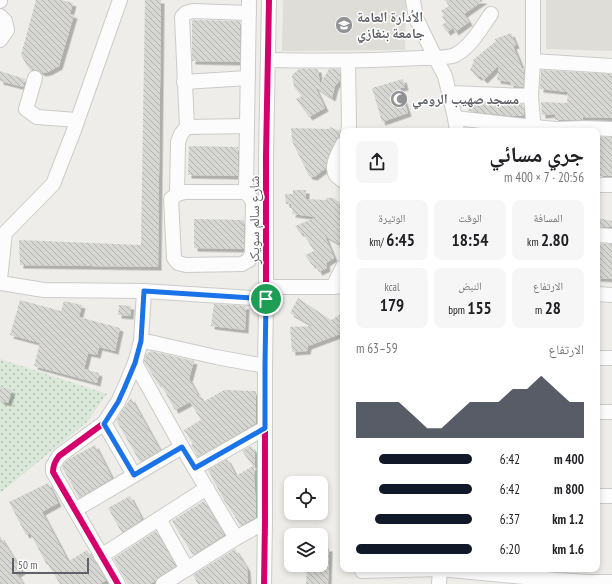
<!DOCTYPE html>
<html lang="ar">
<meta charset="utf-8">
<style>
:root{--surface:#fff;--page:#f6f6f6;--text:#202124;--muted:#757577;--accent:#111827}
body{margin:0;font-family:"PT Sans Narrow","Noto Naskh Arabic",sans-serif;background:var(--page);color:var(--text);direction:rtl;height:100vh;display:flex;flex-direction:column;font-size:15px;white-space:nowrap}
*{box-sizing:border-box;margin:0}
p{font-size:13px;color:var(--muted)}
.icon{flex:none;width:22px;height:22px;fill:none;stroke:currentColor;stroke-width:2;stroke-linecap:round;stroke-linejoin:round}
.map{position:relative;flex:1;overflow:hidden;direction:ltr}
.drawer{position:absolute;left:340px;top:128px;width:260px;height:444px;display:flex;flex-direction:column;background:var(--surface);border-radius:8px;box-shadow:0 2px 6px #0003;direction:rtl}
.drawer>*{flex:none}
.fabs{position:absolute;left:284px;top:476px;display:grid;gap:8px}
.fabs a{display:grid;place-items:center;width:44px;height:44px;border-radius:8px;background:var(--surface);box-shadow:0 2px 6px #0003;font-size:20px}
.scale{position:absolute;left:12px;bottom:10px;width:77px;box-sizing:border-box;padding-left:4px;border:2px solid #5f6166;border-top:0;font-size:11px;line-height:14px;white-space:nowrap;color:#5f6166;-webkit-text-stroke:3px #fff;paint-order:stroke}
.pin{position:absolute;display:grid;place-items:center;width:34px;height:34px;color:#fff;margin:-17px;border:2px solid #fff;border-radius:50%;box-shadow:0 1px 4px #0007}
.round{display:grid;place-items:center;flex:none;width:42px;height:42px;border-radius:8px;background:var(--page)}
.overview{display:flex;align-items:center;justify-content:space-between;height:68px;padding:0 16px}
h1{font-size:22px;font-weight:800;line-height:30px}
.metrics{display:grid;grid-template-columns:repeat(3,1fr);gap:6px;height:68px;padding:4px 16px}
.metrics div{display:grid;align-content:center;border-radius:8px;background:var(--page);text-align:center}
.metrics b{font-size:17px;font-weight:800}
.metrics small{font-size:11px;font-weight:400}
.metrics p{font-size:11px}
.chart{height:112px;padding:8px 16px}
.chart p{display:flex;justify-content:space-between}
.chart svg{width:100%;height:72px;margin-top:4px;fill:var(--accent);opacity:.7}
ul{padding:0 16px;list-style:none;font-size:13px}
li{display:grid;grid-template-columns:64px 48px 1fr;align-items:center;height:30px}
li i{height:10px;border-radius:5px;background:var(--accent)}
.map>svg:first-child{display:block}
</style>
<div class="map">
<svg width="612" height="584" viewBox="0 0 612 584">
<defs>
<pattern id="garden-dots" width="8" height="8" patternUnits="userSpaceOnUse"><rect width="8" height="8" fill="#d9e8d8"/><path d="M2 2h.1M6 6h.1" fill="none" stroke="#b3bfb3" stroke-width="1.8" stroke-linecap="round"/></pattern>
<pattern id="building-back-hatch" width="6" height="6" patternUnits="userSpaceOnUse"><rect width="6" height="6" fill="#d6d6d3"/><path d="M-1 5l2 2M0 0l6 6M5-1l2 2" fill="none" stroke="#b1b1af"/></pattern>
<filter id="shadow"><feDropShadow dx="3.5" dy="3.5" stdDeviation="0" flood-color="#0004"/></filter>
</defs>
<rect width="100%" height="100%" fill="#eeede9"/>
<!-- education -->
<g fill="#deddd8">
<polygon points="283,0 406,0 405,50 282,51"/>
<polygon points="546,0 612,0 612,51 546,49"/>
</g>
<!-- garden -->
<polygon fill="url(#garden-dots)" points="0,359 107,394 86,423 0,493"/>
<!-- building -->
<g fill="url(#building-back-hatch)" filter="url(#shadow)">
<polygon points="36,0 61,0 73,3 70,14 74,15 59,66 48,72 42,73 38,70 32,70 27,66 21,55"/>
<polygon points="145,0 161,0 158,267 20,265 19,240 141,245"/>
<polygon points="445,0 484,0 464,14 469,22 455,32 453,28 447,32 442,25 446,22 442,17 444,15 441,11 449,6"/>
<polygon points="192,20 240,21 240,62 192,61"/>
<polygon points="511,33 516,45 513,46 522,68 524,69 523,87 510,85 510,82 497,80 499,65 484,80 480,76 478,77 470,70 474,61 473,60 496,41 495,39"/>
<polygon points="299,69 318,69 320,84 329,69 337,69 340,70 340,80 335,86 332,98 315,87 325,108 309,117 296,99 302,96 294,87 292,75"/>
<polygon points="541,70 612,74 612,118 583,117 583,120 555,120 555,114 542,115 541,102 567,103 568,92 540,89"/>
<polygon points="0,71 25,79 23,87 0,81"/>
<polygon points="403,79 405,87 400,88 408,113 382,122 372,88"/>
<polygon points="469,102 477,103 482,105 483,103 523,104 524,116 512,116 468,111 469,108 467,106"/>
<polygon points="330,127 340,131 341,136 338,137 336,140 332,147 328,157 326,168 314,177 309,176 292,141 291,128 329,129"/>
<polygon points="597,137 612,137 612,176 599,176 598,147 597,147"/>
<polygon points="189,146 238,147 238,176 188,175"/>
<polygon points="293,190 306,190 306,199 326,200 326,198 334,198 343,207 343,246 325,236 334,258 326,263 327,268 319,272 315,265 312,265 305,255 314,251 303,233 300,233 295,226 317,217 292,214 293,210 291,208 291,204 286,204 285,194 293,194"/>
<polygon points="598,218 612,221 612,227 598,227"/>
<polygon points="194,219 244,220 244,249 194,248"/>
<polygon points="597,244 612,244 612,279 597,278"/>
<polygon points="298,298 331,320 343,313 343,333 308,346 307,351 292,352 290,327 313,326 290,313"/>
<polygon points="20,300 61,311 64,301 82,305 79,317 120,328 115,351 99,347 97,355 88,353 84,369 99,373 97,383 34,366 40,343 10,335"/>
<polygon points="214,304 246,306 245,330 211,326"/>
<polygon points="119,305 131,306 130,316 118,315"/>
<polygon points="151,351 194,361 189,379 198,395 199,395 203,402 224,390 256,391 256,423 198,457 191,445 193,444 184,430 201,420 190,402 175,410 160,383 158,384 144,361 146,354"/>
<polygon points="0,387 12,390 8,403 0,401"/>
<polygon points="131,398 160,450 140,462 116,420"/>
<polygon points="95,445 112,478 79,498 62,467 65,462 71,458"/>
<polygon points="251,446 255,452 254,478 256,504 256,503 256,517 240,526 234,515 224,500 208,470 227,459 236,476 253,466 242,451"/>
<polygon points="48,483 58,503 42,512 68,561 69,561 87,550 106,580 100,584 60,584 48,564 47,565 30,533 26,535 9,502"/>
<polygon points="130,496 142,519 122,533 108,508"/>
<polygon points="204,501 224,535 193,555 172,521"/>
<polygon points="156,531 176,566 158,577 155,581 150,584 128,584 117,565 114,558"/>
<polygon points="0,536 22,571 17,574 23,584 0,584"/>
<polygon points="321,548 329,548 328,584 306,584 307,565 321,565"/>
<polygon points="235,549 247,568 248,584 198,584 193,575"/>
</g>
<g fill="none" stroke-linecap="round" stroke-linejoin="round">
<defs>
<g id="minor">
<polyline points="249,0 246,188 246,192 252,200"/>
<polyline points="413,0 416,18 435,57 445,76 455,118 457,131"/>
<polyline points="533,0 533,61 531,96 534,131"/>
<polyline points="0,1 0,0"/>
<polyline points="0,16 5,21 7,30 0,40"/>
<path d="M268,60c51,1 102,1 153,-2 8,0 28,0 34,-3 16,-8 26,-27 36,-41"/>
<polyline points="533,61 612,66"/>
<polyline points="35,78 26,109 37,117 77,120"/>
<polyline points="184,82 248,78"/>
<polyline points="449,93 531,96"/>
<polyline points="455,118 534,127 556,129 584,128 612,129"/>
<polyline points="247,126 187,127 182,17 186,13 193,11 249,13"/>
<polyline points="348,131 349,126 348,61"/>
<path d="M343,144c-4,8 -13,22 -7,31 1,2 5,4 7,6"/>
<polyline points="597,185 612,185"/>
<polyline points="246,192 185,192 177,194 171,199 174,258 178,263 186,265 242,264 249,260 252,253 253,201"/>
<polyline points="177,194 178,142 181,134 187,127"/>
<polyline points="597,235 612,236"/>
<polyline points="0,279 5,233 53,184 73,133 120,0"/>
<polyline points="0,283 44,290 144,291 266,299"/>
<polyline points="266,287 333,287 343,286"/>
<polyline points="333,287 343,267"/>
<polyline points="597,294 612,295"/>
<polyline points="141,341 154,343 216,357 265,366"/>
<polyline points="597,358 612,358"/>
<polyline points="135,363 182,447 236,538"/>
<polyline points="597,412 612,412"/>
<polyline points="104,423 134,475"/>
<polyline points="195,468 265,428"/>
<polyline points="597,496 612,496"/>
<polyline points="75,510 182,447"/>
<polyline points="159,519 187,569"/>
<polyline points="101,556 207,488"/>
<polyline points="362,571 440,569 556,580 589,582 612,582"/>
<polyline points="118,584 53,472 53,466 59,456 104,423 118,402 124,389 135,363 141,341 144,291"/>
<polyline points="163,584 236,538 265,522"/>
<polyline points="264,584 265,522 265,366 266,299 266,156 269,0"/>
<polyline points="439,584 440,569"/>
</g>
</defs>
<!-- minor casing -->
<use href="#minor" stroke="#cbcbca" stroke-width="16"/>
<!-- minor -->
<use href="#minor" stroke="#fcfcfc" stroke-width="14"/>
<defs>
<g id="cycleway">
<path d="M118,584l-65,-112c0,-7 2,-11 6,-16l45,-33 14,-21 6,-13 11,-26 6,-22 3,-50 122,8"/>
<polyline points="264,584 265,522 265,366 266,299 266,156 269,0"/>
</g>
</defs>
<!-- cycleway casing -->
<use href="#cycleway" stroke="#fff" stroke-width="8"/>
<!-- cycleway -->
<use href="#cycleway" stroke="#d6006c" stroke-width="6"/>
</g>
<g fill="none" stroke-linecap="round" stroke-linejoin="round">
<defs>
<polygon id="route" points="144,291 266,299 265,366 265,428 195,468 182,447 134,475 104,424 118,402 124,389 135,363 141,341"/>
</defs>
<!-- route casing -->
<use href="#route" stroke="#fff" stroke-width="8"/>
<!-- route -->
<use href="#route" stroke="#1a73e8" stroke-width="5"/>
</g>
<!-- icons -->
<defs>
<symbol id="university-disc" viewBox="-11 -11 22 22"><circle r="9.5" fill="#919294" stroke="#fff"/><path d="M0-5L7-2L0 1L-7-2ZM-4 1L0 2.5L4 1V4Q0 6-4 4Z" fill="#fff"/></symbol>
<symbol id="mosque-disc" viewBox="-11 -11 22 22"><circle r="9.5" fill="#919294" stroke="#fff"/><path d="M3.5-4.9A6 6 0 1 0 3.5 4.9A5 5 0 1 1 3.5-4.9Z" fill="#fff"/></symbol>
</defs>
<g fill-rule="evenodd">
<use href="#university-disc" x="334" y="15" width="20" height="20"/>
<use href="#mosque-disc" x="389" y="89" width="20" height="20"/>
</g>
<g text-anchor="middle" dominant-baseline="central" stroke-width="3" stroke-linejoin="round" paint-order="stroke">
<!-- poi labels -->
<g font-size="14" font-weight="bold" fill="#5f6166" stroke="#fff" text-anchor="start">
<text x="357" y="17">الأدارة العامة<tspan x="357" dy="16">جامعة بنغازي</tspan></text>
<text x="412" y="99">مسجد صهيب الرومي</text>
</g>
<!-- street labels -->
<g font-size="14" fill="#5f6166" stroke="#fff">
<text transform="translate(254 220) rotate(-90)">شارع سالم سويكر</text>
</g>
</g>
</svg>
<div class="fabs">
<a><svg class="icon" aria-label="locate" viewBox="0 0 24 24"><circle cx="12" cy="12" r="6"/><path d="M12 2v4M12 18v4M2 12h4M18 12h4"/></svg></a>
<a><svg class="icon" aria-label="layers" viewBox="0 0 24 24"><path d="M12 4l9 5-9 5-9-5zM3 14l9 5 9-5"/></svg></a>
</div>
<div class="scale">50 m</div>
<div class="pin" style="left:266px;top:299px;background:#1e9e55"><svg class="icon" aria-label="arrive" viewBox="0 0 24 24"><path d="M6 21V4h12l-3 4 3 4H6"/></svg></div>
<section class="drawer">
<div class="overview"><div><h1>جري مسائي</h1><p>20:56 · 7 × 400 m</p></div><a class="round"><svg class="icon" aria-label="share" viewBox="0 0 24 24"><path d="M12 15V3M7 8l5-5 5 5M5 13v7h14v-7"/></svg></a></div>
<div class="metrics">
<div><p>المسافة</p><b>2.80<small> km</small></b></div>
<div><p>الوقت</p><b>18:54</b></div>
<div><p>الوتيرة</p><b>6:45<small> /km</small></b></div>
</div>
<div class="metrics">
<div><p>الارتفاع</p><b>28<small> m</small></b></div>
<div><p>النبض</p><b>155<small> bpm</small></b></div>
<div><p>kcal</p><b>179</b></div>
</div>
<div class="chart"><p><span>الارتفاع</span>59–63 m</p>
<svg viewBox="0 0 160 44" preserveAspectRatio="none"><path d="M0 44V22L10 22L20 22L30 22L40 30L50 38L60 38L70 30L80 22L90 22L100 22L110 14L120 14L130 6L140 14L150 22L160 22V44z"/></svg>
</div>
<ul>
<li><b>400 m</b>6:42<i style="width:80%"></i></li>
<li><b>800 m</b>6:42<i style="width:80%"></i></li>
<li><b>1.2 km</b>6:37<i style="width:84%"></i></li>
<li><b>1.6 km</b>6:20<i style="width:100%"></i></li>
</ul>
</section>
</div>
